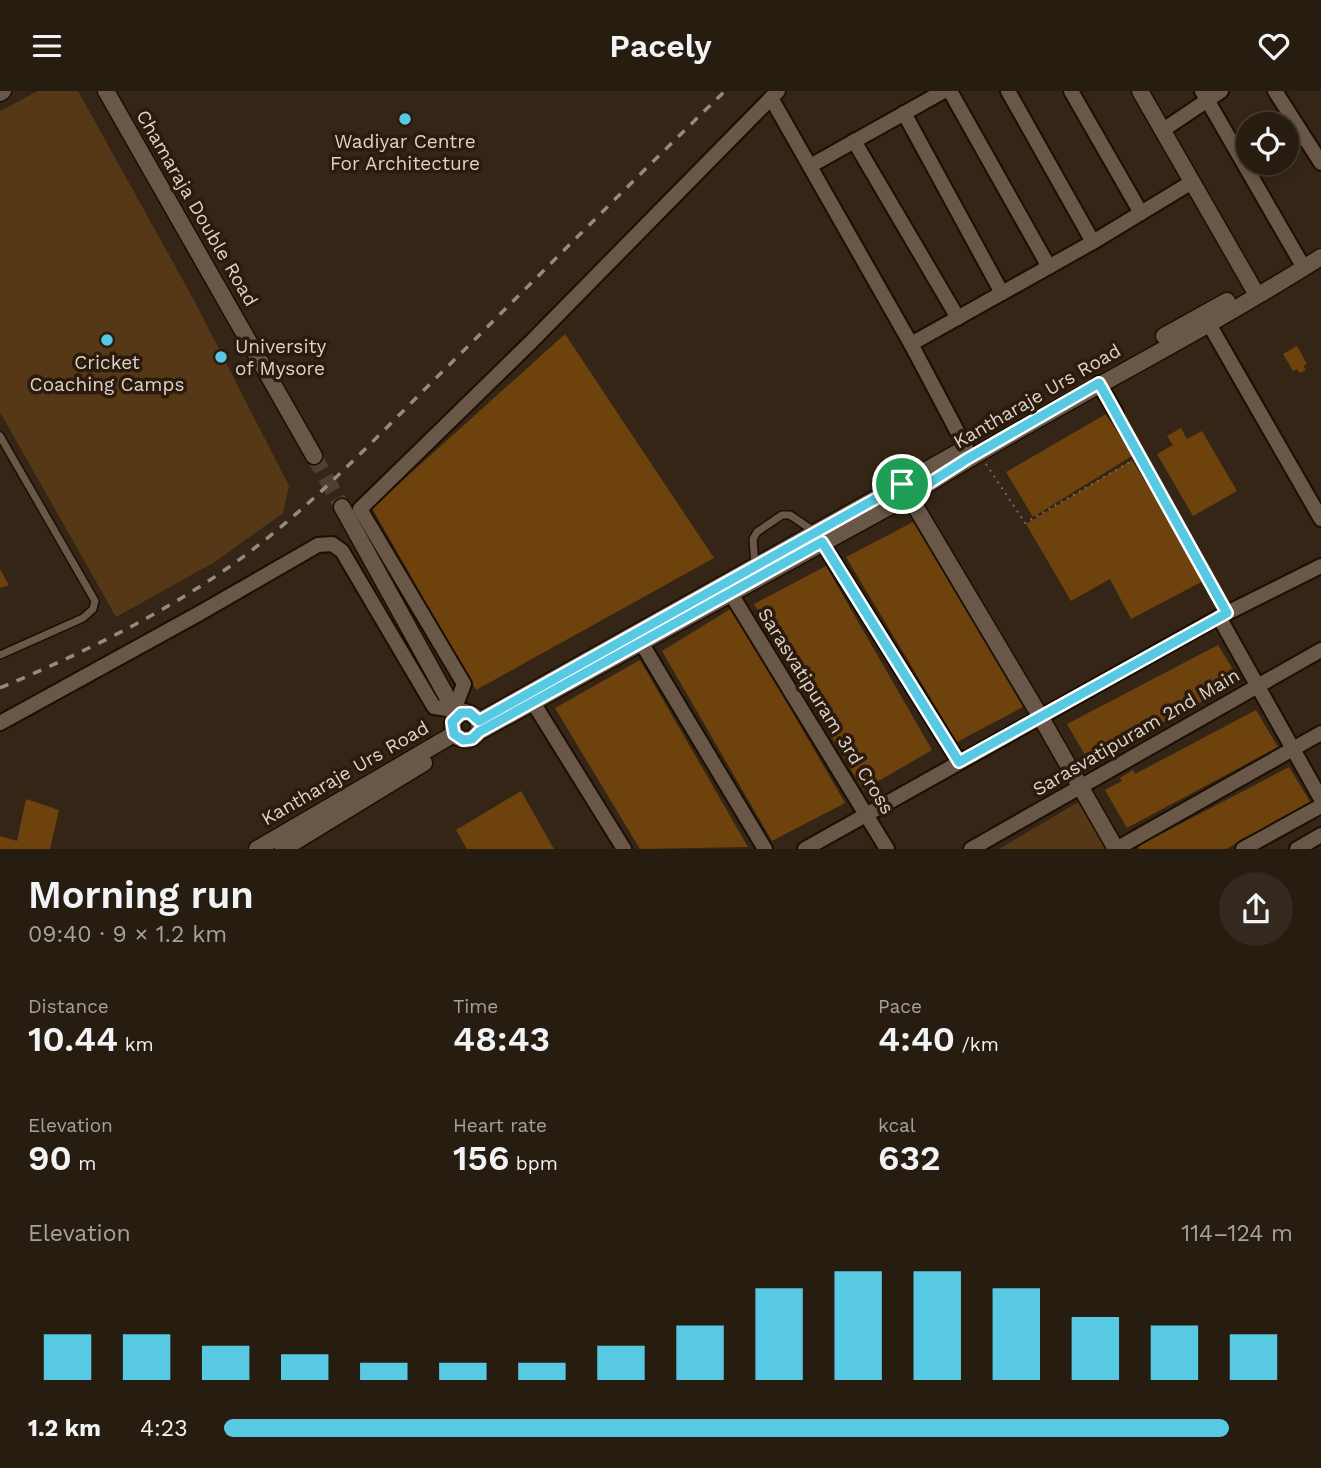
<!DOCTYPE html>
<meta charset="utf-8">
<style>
:root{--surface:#271c10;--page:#33291e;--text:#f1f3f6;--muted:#a4a19f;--line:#433a30;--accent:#57c9e2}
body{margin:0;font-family:"Work Sans",sans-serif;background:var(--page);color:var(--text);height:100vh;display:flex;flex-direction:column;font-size:26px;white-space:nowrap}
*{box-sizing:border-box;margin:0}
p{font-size:23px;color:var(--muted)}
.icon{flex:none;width:38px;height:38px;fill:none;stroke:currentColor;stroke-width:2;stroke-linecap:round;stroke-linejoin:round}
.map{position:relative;height:758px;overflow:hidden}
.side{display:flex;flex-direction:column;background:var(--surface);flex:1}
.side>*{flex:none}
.controls{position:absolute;left:1236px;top:21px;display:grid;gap:14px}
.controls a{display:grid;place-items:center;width:63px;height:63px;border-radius:50%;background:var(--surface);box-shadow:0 4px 10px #0003,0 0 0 2px var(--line);font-size:35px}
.pin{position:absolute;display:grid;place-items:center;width:60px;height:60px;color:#fff;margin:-30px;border:4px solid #fff;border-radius:50%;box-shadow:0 2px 7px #0007}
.round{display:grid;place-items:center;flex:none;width:74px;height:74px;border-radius:37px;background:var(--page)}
.head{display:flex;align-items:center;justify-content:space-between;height:119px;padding:0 28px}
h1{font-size:38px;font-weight:600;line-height:52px}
.metrics{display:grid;grid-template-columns:repeat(3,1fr);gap:10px;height:119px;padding:7px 28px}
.metrics div{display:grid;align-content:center}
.metrics b{font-size:35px;font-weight:600}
.metrics small{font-size:19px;font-weight:400}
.metrics p{font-size:19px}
.chart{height:196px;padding:14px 28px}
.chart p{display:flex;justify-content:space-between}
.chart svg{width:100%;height:126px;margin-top:7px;stroke:var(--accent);stroke-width:6}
ul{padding:0 28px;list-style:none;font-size:23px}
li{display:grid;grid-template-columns:112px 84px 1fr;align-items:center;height:52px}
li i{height:18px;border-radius:9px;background:var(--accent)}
header{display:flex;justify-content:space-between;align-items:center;height:91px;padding:0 28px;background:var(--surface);font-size:32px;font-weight:600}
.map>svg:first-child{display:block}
</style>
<header><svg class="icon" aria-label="menu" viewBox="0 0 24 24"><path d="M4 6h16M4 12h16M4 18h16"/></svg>Pacely<svg class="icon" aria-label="heart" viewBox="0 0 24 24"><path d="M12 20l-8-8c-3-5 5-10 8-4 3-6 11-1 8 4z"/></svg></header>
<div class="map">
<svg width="1321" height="758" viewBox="0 0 1321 758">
<rect width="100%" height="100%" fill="#342516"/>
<!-- green -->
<g fill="#563817">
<polygon points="38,0 78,0 195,211 289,395 283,422 213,472 116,526 0,321 0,20"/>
<polygon points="1080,710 1107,758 999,758"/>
</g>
<!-- building -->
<g fill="#6e420d">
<polygon points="565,243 714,467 476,599 372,417"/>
<polygon points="1297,255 1307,273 1303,275 1306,279 1300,282 1297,278 1293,280 1283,263"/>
<polygon points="1106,323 1132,365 1033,426 1006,381"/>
<polygon points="1181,337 1187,348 1202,340 1237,400 1193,425 1157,363 1173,354 1167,345"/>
<polygon points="1132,369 1205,489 1131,528 1110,488 1071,510 1026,433"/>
<polygon points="913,431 1023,616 957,651 846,466"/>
<polygon points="826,475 932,659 863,699 754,513"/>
<polygon points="0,478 9,494 0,497"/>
<polygon points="732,517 845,712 772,750 662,560"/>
<polygon points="1218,554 1240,590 1089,671 1067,633"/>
<polygon points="640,569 748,756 640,758 555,617"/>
<polygon points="1256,619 1278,656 1127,737 1105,699 1122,690 1120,687 1133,679 1135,683"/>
<polygon points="1289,676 1311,712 1226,758 1139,758 1138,755"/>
<polygon points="521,700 554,758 467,758 456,739"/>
<polygon points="26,708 59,719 50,758 0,758 0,745 17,750"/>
</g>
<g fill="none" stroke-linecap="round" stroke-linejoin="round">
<!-- tertiary-tunnel -->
<polyline stroke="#4e3f31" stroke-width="16" stroke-dasharray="16 8" stroke-linecap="butt" points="314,365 342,416"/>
<defs>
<g id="service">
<polyline points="1116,322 1227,522"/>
<polyline points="0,345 95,510 93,518 83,527 0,564"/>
<polyline points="755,474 753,448 757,441 782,424 790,424 815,441"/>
</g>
<g id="minor">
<polyline points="778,0 771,7 911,253 966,357"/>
<polyline points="950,0 1049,176"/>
<polyline points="1008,0 1093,151"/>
<polyline points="1071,0 1141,122"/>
<polyline points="1202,0 1304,177"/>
<polyline points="1275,0 1321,72"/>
<polyline points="904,22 1002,202"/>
<polyline points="1163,39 1221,0"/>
<polyline points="854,50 958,227"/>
<polyline points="810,75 944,0"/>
<polyline points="1209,233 1321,428"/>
<polyline points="911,253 1093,151 1192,91"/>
<polyline points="1099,292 1116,322"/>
<polyline points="822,451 959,671"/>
<polyline points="725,493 887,758"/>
<polyline points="1219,526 1321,708"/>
<polyline points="642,553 765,758"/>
<polyline points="534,613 624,758"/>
<polyline points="0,632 200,522 318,454 332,453 342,460 434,616 454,619 464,593 360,418 532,250 771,7"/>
<polyline points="805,758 1219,526 1321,475"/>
<polyline points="971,758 1321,559"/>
<polyline points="1116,758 1321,642"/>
<polyline points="1243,758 1321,715"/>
<polyline points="1297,758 1321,744"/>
</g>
<g id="tertiary">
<polyline points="106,0 314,365"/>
<polyline points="1140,0 1257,204"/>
<polyline points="0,2 3,0"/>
<polyline points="1164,245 1227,210"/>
<polyline points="905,398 1040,625 1116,758"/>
<polyline points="342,416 457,624"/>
<polyline points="479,630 962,359"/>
<path d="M479,641c2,-11 -3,-18 -14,-20l-11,6c-6,19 12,30 25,14l430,-236c134,-85 278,-154 412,-239"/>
<polyline points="257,758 454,643"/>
<polyline points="283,758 424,672"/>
</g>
</defs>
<!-- service casing -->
<use href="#service" stroke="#1b0e02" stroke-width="10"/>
<!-- minor casing -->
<use href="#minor" stroke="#1b0e02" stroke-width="18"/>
<!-- tertiary casing -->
<use href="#tertiary" stroke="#1b0e02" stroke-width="19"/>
<!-- path -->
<polyline stroke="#776a5d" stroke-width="2" stroke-dasharray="2 5" stroke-linecap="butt" points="986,373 1025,432 1132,370"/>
<!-- service -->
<use href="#service" stroke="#695848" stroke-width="7"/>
<!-- minor -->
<use href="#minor" stroke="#695848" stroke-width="14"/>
<!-- tertiary -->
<use href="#tertiary" stroke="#695848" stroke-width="16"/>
<!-- rail -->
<path stroke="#968a7e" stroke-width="3.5" stroke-dasharray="9 9" stroke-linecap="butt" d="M0,597c80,-34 158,-71 229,-121 74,-52 139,-121 203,-185 98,-97 194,-195 293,-291"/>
</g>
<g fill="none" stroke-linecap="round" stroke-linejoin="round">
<defs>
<polygon id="route" points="1099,292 1227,522 959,671 822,451 479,641 472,648 463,649 454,643 452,631 461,622 470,622 479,630 902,393 909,405 967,368"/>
</defs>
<!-- route casing -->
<use href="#route" stroke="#fff" stroke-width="14"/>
<!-- route -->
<use href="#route" stroke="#57c9e2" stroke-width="9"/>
</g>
<!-- markers -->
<g fill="#57c9e2" stroke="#2a1b0d" stroke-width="2.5">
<circle cx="405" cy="28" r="7"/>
<circle cx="107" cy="249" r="7"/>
<circle cx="221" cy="266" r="7"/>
</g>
<g text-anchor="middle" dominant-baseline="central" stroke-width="7" stroke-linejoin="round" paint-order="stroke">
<!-- poi labels -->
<g font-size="19" fill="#ded3ca" stroke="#2a1b0d">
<text x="405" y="50">Wadiyar Centre<tspan x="405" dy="22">For Architecture</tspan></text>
<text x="235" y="255" text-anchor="start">University<tspan x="235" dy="22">of Mysore</tspan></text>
<text x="107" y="271">Cricket<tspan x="107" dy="22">Coaching Camps</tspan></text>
</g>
<!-- street labels -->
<g font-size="19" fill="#ded3ca" stroke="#2a1b0d">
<text transform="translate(197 117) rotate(60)">Chamaraja Double Road</text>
<text transform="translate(1037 305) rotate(-30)">Kantharaje Urs Road</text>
<text transform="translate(826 620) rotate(58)">Sarasvatipuram 3rd Cross</text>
<text transform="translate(1136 641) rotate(-30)">Sarasvatipuram 2nd Main</text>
<text transform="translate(345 682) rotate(-30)">Kantharaje Urs Road</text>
</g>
</g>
</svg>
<div class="controls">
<a><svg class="icon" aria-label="locate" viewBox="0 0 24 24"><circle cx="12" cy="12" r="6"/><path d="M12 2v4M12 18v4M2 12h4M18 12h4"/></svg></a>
</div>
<div class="pin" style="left:902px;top:393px;background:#1e9e55"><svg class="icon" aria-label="arrive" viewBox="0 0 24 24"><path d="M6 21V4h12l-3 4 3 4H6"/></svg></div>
</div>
<section class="side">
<div class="head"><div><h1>Morning run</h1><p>09:40 · 9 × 1.2 km</p></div><a class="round"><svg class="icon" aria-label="share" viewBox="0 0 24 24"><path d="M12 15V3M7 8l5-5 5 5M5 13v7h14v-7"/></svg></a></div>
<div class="metrics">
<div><p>Distance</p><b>10.44<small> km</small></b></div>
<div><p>Time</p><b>48:43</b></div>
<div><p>Pace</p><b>4:40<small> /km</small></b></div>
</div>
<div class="metrics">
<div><p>Elevation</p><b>90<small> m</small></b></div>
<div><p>Heart rate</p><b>156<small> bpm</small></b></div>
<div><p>kcal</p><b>632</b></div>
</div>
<div class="chart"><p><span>Elevation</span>114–124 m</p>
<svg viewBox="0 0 160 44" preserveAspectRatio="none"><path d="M5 44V28M15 44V28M25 44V32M35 44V35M45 44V38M55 44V38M65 44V38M75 44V32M85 44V25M95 44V12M105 44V6M115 44V6M125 44V12M135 44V22M145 44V25M155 44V28"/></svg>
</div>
<ul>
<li><b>1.2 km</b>4:23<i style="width:94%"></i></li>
</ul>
</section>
